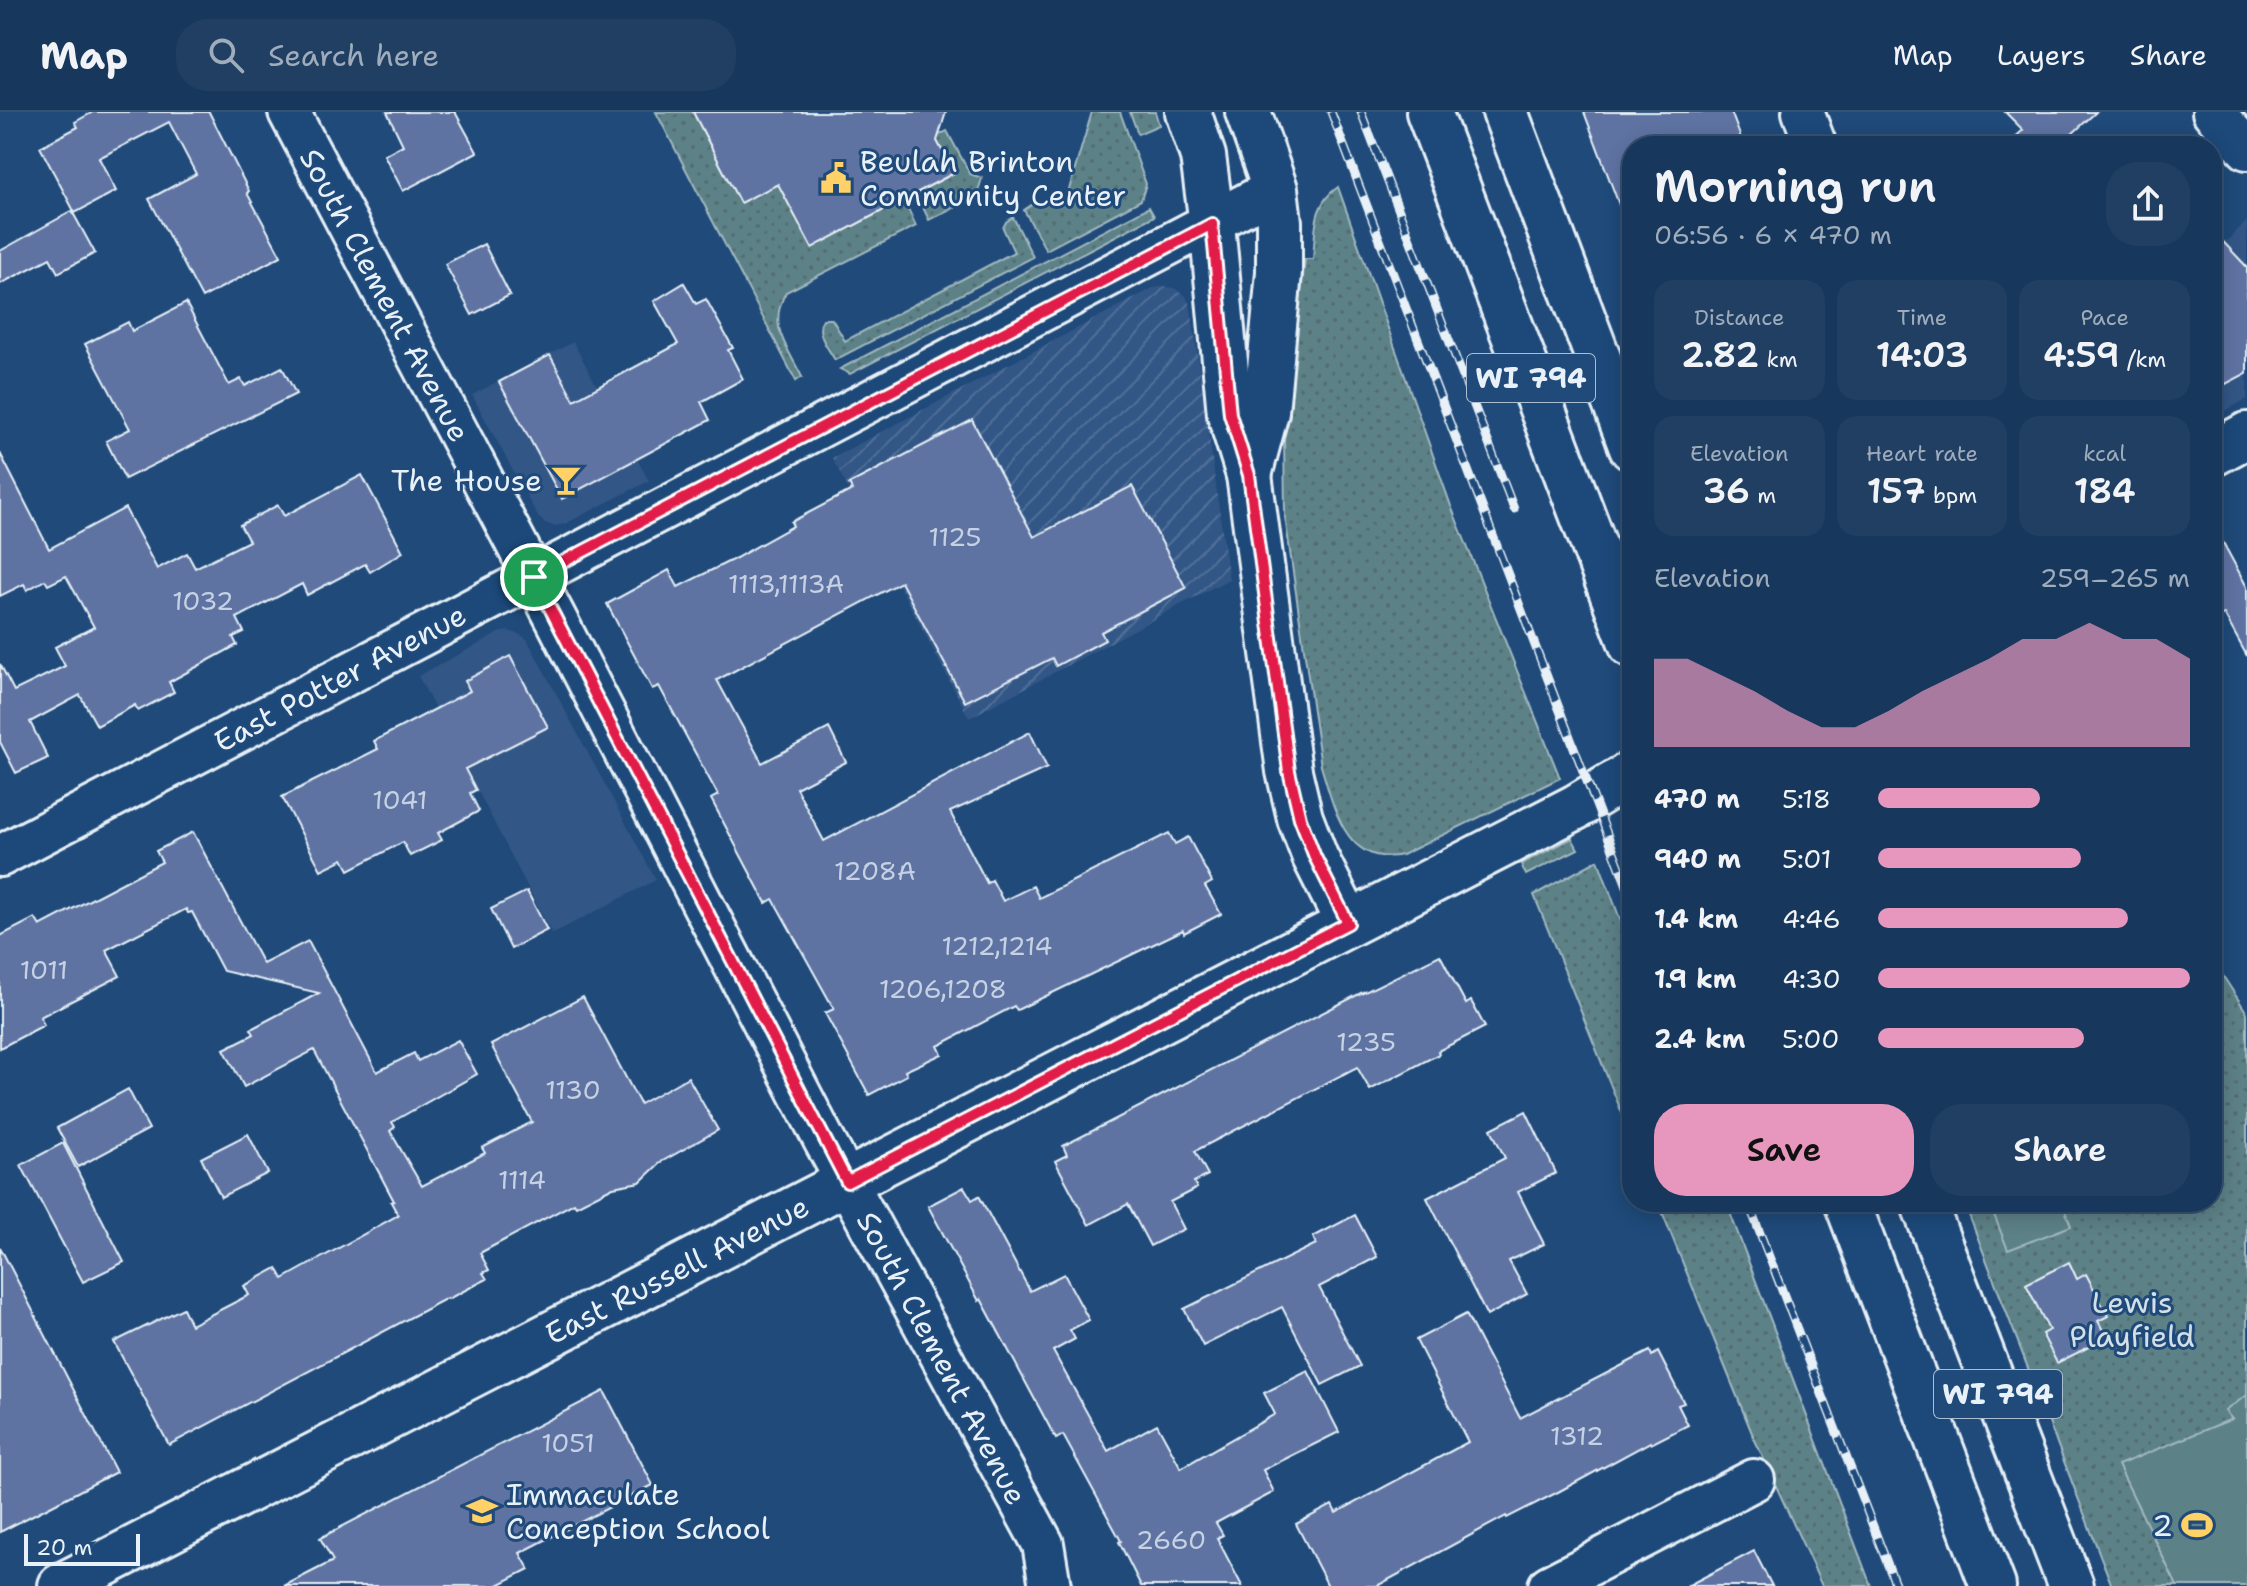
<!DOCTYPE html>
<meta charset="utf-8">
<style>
:root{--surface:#17385c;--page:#203f62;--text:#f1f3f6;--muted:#9eacbb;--line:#365272;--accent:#e797bd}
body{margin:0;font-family:"Shantell Sans",sans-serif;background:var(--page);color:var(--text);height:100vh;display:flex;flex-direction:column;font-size:30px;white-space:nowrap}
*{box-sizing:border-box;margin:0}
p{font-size:26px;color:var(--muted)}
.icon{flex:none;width:44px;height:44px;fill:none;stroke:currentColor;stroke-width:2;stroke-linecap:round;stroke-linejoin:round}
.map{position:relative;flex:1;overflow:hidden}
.details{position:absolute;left:1622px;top:24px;width:600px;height:1076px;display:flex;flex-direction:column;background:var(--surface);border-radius:32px;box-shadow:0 4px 20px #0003,0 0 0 2px var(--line)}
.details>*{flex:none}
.scale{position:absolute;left:24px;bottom:20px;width:116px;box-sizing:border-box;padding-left:8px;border:4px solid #e8f1f8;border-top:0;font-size:22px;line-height:28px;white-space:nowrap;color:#e8f1f8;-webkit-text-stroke:6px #1f4a7a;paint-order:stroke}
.pin{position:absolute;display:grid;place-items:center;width:68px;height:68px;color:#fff;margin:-34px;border:4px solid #fff;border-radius:50%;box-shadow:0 2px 8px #0007}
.round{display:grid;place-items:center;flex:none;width:84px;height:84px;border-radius:32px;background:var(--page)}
.head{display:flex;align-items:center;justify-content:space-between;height:136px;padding:0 32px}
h1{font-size:44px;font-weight:600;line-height:60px}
.stats{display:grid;grid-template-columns:repeat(3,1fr);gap:12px;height:136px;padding:8px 32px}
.stats div{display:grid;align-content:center;border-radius:20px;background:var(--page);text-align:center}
.stats b{font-size:34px;font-weight:600}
.stats small{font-size:22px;font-weight:400}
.stats p{font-size:22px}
.chart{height:224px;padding:16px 32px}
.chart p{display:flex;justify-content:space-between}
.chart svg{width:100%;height:144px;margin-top:8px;fill:var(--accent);opacity:.7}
.action{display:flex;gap:16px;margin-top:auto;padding:16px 32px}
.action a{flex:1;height:92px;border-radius:32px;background:var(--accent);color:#111;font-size:32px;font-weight:600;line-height:92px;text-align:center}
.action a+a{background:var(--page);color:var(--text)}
ul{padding:0 32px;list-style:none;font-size:26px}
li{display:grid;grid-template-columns:128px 96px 1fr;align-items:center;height:60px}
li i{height:20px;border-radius:10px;background:var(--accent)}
header{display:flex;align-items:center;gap:48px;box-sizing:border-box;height:112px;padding:0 40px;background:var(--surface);border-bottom:2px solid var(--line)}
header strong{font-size:38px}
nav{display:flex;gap:44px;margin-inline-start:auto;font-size:28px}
.search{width:560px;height:72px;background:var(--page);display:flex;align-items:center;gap:20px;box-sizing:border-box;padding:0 28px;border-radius:32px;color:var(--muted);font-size:30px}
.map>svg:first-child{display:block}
</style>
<header>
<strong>Map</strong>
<div class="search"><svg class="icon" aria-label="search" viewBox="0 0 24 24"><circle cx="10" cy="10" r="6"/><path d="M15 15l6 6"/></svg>Search here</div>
<nav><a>Map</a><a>Layers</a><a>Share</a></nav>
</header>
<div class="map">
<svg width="2247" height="1474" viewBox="0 0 2247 1474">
<defs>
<pattern id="industrial-furrows" width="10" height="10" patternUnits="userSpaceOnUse" patternTransform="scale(2)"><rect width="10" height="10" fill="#325686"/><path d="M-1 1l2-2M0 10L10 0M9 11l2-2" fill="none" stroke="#506f98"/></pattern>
<pattern id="grass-dots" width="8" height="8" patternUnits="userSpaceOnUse" patternTransform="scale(2)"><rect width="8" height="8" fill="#5c8187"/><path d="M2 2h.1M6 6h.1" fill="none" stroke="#536a6f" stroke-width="1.8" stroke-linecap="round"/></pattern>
</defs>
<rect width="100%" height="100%" fill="#1f4a7a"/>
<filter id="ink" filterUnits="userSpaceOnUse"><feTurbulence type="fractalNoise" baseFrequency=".0125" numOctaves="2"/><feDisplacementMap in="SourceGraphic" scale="16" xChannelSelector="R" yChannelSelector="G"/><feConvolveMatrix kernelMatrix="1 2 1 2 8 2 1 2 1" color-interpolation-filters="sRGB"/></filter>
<g filter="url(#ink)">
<!-- built -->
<g fill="#325686">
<polygon points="2247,109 2247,287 2212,306 2212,143"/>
<polygon points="573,230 649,369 565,412 554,414 545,411 538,405 472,283"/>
<polygon points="509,519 519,522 527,527 656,768 552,822 418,564 501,520"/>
</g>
<!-- industrial -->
<polygon fill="url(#industrial-furrows)" points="1165,174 1176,177 1186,184 1191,196 1229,467 969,606 832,346 1153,176"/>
<!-- grass -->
<g fill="url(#grass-dots)" stroke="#a2b9c0" stroke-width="2">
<path d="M656,0h37l47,91 38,-19 34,63 92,-47 12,26 -130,66c-19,34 1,54 16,85l-6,4z"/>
<polygon points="1092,0 1120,0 1146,72 1141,88 1046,138 1024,98 1036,90 1065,91"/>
<polygon points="1130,0 1155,0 1159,13 1138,22"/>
<polygon points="947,19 970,62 982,66 977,83 929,108 916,81 954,61 935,25"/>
<path d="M1338,75l113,319 109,272 -158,77c-56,12 -68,-47 -81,-89l-36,-249 -1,-85 21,-173h8c3,-29 -1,-54 25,-72z"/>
<polygon points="1149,95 1154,104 850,262 840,257"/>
<path d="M1013,105l20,40 -198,103c-7,-12 -21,-28 -12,-41h9l13,22 169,-89 -11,-24 3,-6z"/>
<polygon points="1572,726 1578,737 1526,763 1521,752"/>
<polygon points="1598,748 1632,839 1632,1026 1534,783"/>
<polygon points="2212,847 2247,901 2247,1474 2112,1474 1964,1090 2212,1090"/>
<polygon points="1658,1090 1726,1090 1871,1474 1822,1474 1754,1326"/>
</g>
<!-- garden -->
<g fill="#5c8187" stroke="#a2b9c0" stroke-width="2">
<polygon points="1989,1090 2062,1090 2071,1114 2008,1138"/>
<polygon points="2247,1283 2247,1474 2177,1474 2118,1353 2232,1307 2225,1299"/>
</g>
<!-- building -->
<g fill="#5f73a3" stroke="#e8f1f8" stroke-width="2">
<polygon points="93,0 209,0 249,79 247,81 281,144 202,186 149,87 196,62 169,10 99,46 116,79 75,101 40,35 78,15 75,10"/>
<polygon points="387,0 455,0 477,40 403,79 384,43 403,33"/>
<polygon points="693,0 946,0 937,29 954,61 812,136 778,72 740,91"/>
<polygon points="1584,0 1731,0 1744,34 1632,34 1632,118 1629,119"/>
<polygon points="2005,0 2096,0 2059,34 2006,34 2023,18"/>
<polygon points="72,99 95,141 58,161 50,146 0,172 0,139"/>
<polygon points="2212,118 2247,155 2247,261 2212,279"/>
<polygon points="484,132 510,183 472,203 445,152"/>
<polygon points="684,171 696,192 706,187 733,236 728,238 743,267 701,290 710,308 562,387 499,270 550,243 574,288 678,232 654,189"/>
<polygon points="186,191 229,273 241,267 245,274 282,255 296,282 125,367 106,329 130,317 85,232 128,210 132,219"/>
<polygon points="972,308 1034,425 1132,374 1186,476 1101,520 1105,528 1056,554 1052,546 965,590 901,470 717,568 762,651 829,616 846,650 796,676 824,729 1030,620 1047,656 950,700 987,771 992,768 1003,789 1033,774 1039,786 1169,721 1175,732 1188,725 1212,770 1205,774 1221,802 1184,821 1183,818 1017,898 1014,894 938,934 942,942 905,959 907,963 869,983 825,901 834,897 773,787 766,791 711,687 718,683 659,574 652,577 607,492 669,458 678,475 736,446 793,414 791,410 852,378 849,372"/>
<polygon points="0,341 49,437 125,396 157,457 187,441 195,456 249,429 240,413 278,393 284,404 362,363 403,440 370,460 365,452 307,483 302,472 237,506 244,520 233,525 237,533 169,570 174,580 138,599 135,593 97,614 80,583 30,610 48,646 16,661 0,630 0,552 14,579 65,554 55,535 94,515 66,464 48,473 45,468 27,478 24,472 0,484"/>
<polygon points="2212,410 2247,475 2247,544 2224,502 2212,508"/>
<polygon points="510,544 548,615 465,657 476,678 470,681 479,699 438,721 442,728 410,744 403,730 349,758 343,747 321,758 282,685 378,637 374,629 470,579 465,569"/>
<polygon points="193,720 263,852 308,829 377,960 414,941 418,949 458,928 477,962 392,1010 395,1015 390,1019 422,1074 485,1041 482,1036 532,1010 491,933 583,885 640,992 688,965 718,1018 661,1050 640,1070 613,1075 576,1094 574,1091 480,1141 489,1158 483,1161 487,1167 448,1187 447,1186 169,1333 114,1230 183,1196 191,1213 249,1183 244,1174 277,1156 283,1167 398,1103 391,1090 394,1089 314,938 244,975 224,937 254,922 251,917 319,881 223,859 192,800 188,801 186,797 106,838 120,864 40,905 44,913 0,936 0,824 35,806 40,814 162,750 156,739"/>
<polygon points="527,779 547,818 511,837 491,797"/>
<polygon points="1440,843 1466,892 1471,889 1485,915 1438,939 1439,942 1370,978 1357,955 1195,1039 1208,1063 1194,1070 1197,1076 1170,1090 1184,1117 1150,1134 1128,1092 1089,1113 1055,1049 1067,1043 1063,1034 1363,880 1363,881"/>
<polygon points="128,977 149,1017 78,1055 57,1016"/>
<polygon points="1526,999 1556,1061 1518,1080 1544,1132 1509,1149 1527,1182 1487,1204 1427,1086 1505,1046 1491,1017"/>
<polygon points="248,1022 268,1061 221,1085 201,1046"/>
<polygon points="63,1031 124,1150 83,1170 21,1053"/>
<polygon points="964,1075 972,1088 979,1084 1030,1179 1064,1162 1089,1208 1070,1218 1075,1227 1053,1239 1108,1339 1157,1312 1181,1356 1275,1302 1264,1281 1308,1259 1339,1320 1263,1358 1274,1380 1216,1411 1223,1423 1217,1426 1242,1474 1141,1474 1119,1430 1121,1429 1063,1323 1056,1327 981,1187 979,1189 928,1094"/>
<polygon points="1355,1103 1377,1145 1319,1175 1360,1254 1322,1273 1282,1195 1203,1234 1184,1197 1316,1132 1313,1125"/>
<polygon points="0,1135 116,1360 0,1420"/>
<polygon points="2069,1150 2077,1167 2086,1162 2108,1204 2098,1209 2107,1226 2057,1251 2042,1222 2049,1218 2026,1172"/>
<polygon points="1466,1202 1520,1306 1650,1239 1652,1244 1658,1240 1684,1291 1678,1293 1688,1313 1651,1332 1650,1330 1558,1380 1507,1406 1506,1404 1377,1474 1328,1474 1296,1412 1332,1393 1336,1401 1468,1330 1416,1228"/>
<polygon points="604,1279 653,1373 520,1441 529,1457 496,1474 284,1474 333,1449 320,1426"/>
<polygon points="1754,1439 1772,1474 1687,1474"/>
</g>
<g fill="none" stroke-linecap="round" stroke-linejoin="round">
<defs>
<g id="minor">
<polyline points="289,0 556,507 824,1028 1043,1432 1050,1474"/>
<polyline points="1803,0 1816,34"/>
<polyline points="2213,0 2247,37"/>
<polyline points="0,744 1275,77"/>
<polyline points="1549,1474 1754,1368"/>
</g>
<g id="secondary">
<polyline points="1188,0 1203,44 1212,112 1230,302 1249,363 1289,659 1300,706 1315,745 1348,811"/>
<polyline points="1248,0 1275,77 1279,110 1279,160 1266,300 1249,363"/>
<polyline points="2212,342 2247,323"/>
<polyline points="61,1474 1576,695 1632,661"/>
</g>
<g id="primary">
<polyline points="1429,0 1632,533"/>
<polyline points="1505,0 1632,336"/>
<polyline points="1847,1090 1993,1474"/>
<polyline points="1923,1090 2071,1474"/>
</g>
</defs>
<!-- minor casing -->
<use href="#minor" stroke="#e8f1f8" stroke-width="46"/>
<!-- secondary casing -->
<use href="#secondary" stroke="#e8f1f8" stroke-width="50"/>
<!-- primary casing -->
<use href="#primary" stroke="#e8f1f8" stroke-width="50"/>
<!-- minor -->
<use href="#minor" stroke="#1f4a7a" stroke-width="40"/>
<!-- secondary -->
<use href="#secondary" stroke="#1f4a7a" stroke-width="44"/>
<!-- primary -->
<use href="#primary" stroke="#1f4a7a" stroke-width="44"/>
<defs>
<g id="rail">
<polyline points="1331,0 1632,787"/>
<polyline points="1361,0 1514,397"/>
<polyline points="1748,1090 1896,1474"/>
</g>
</defs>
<!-- rail casing -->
<use href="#rail" stroke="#e8f1f8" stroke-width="9"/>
<!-- rail -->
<use href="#rail" stroke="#1f4a7a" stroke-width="6" stroke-dasharray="18" stroke-linecap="butt"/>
</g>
</g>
<g fill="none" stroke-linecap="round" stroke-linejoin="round" filter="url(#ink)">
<defs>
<polygon id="route" points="1212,112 1230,302 1249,363 1289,659 1300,706 1315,745 1348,811 847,1070 534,465"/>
</defs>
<!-- route casing -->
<use href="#route" stroke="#fff" stroke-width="16"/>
<!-- route -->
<use href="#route" stroke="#e11d48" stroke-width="10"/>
</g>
<!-- icons -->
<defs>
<symbol id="civic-bare" viewBox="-9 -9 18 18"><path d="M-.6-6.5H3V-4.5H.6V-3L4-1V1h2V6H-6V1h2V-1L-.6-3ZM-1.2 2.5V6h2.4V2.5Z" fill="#ffd166" stroke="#1f4a7a" stroke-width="2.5" paint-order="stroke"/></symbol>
<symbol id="bar-bare" viewBox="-9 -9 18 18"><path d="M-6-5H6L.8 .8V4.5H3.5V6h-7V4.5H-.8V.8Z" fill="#ffd166" stroke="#1f4a7a" stroke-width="2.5" paint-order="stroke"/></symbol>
<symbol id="school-bare" viewBox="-9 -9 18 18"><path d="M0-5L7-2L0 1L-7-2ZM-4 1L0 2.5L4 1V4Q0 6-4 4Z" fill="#ffd166" stroke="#1f4a7a" stroke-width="2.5" paint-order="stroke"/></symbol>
<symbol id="stadium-bare" viewBox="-9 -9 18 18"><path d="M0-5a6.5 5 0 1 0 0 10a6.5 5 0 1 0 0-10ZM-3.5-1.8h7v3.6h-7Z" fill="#ffd166" stroke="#1f4a7a" stroke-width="2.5" paint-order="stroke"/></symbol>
</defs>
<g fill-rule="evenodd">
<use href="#civic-bare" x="814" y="44" width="44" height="44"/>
<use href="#bar-bare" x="544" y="346" width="44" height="44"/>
<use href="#school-bare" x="460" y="1377" width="44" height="44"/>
<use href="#stadium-bare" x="2175" y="1391" width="44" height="44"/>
</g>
<g text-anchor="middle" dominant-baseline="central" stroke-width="6" stroke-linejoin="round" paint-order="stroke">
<!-- number labels -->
<g font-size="26" fill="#c6d2e3">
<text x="955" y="424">1125</text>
<text x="786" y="471">1113,1113A</text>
<text x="203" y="488">1032</text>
<text x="400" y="687">1041</text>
<text x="875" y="758">1208A</text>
<text x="997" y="833">1212,1214</text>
<text x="44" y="857">1011</text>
<text x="943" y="876">1206,1208</text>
<text x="1366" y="929">1235</text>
<text x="573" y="977">1130</text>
<text x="522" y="1067">1114</text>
<text x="1577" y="1323">1312</text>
<text x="568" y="1330">1051</text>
<text x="1171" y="1427">2660</text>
</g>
<!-- shield labels -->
<g fill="#1f4a7a" stroke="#acbfd2" stroke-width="2">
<rect x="1467" y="242" width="128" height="48" rx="6"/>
<rect x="1934" y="1258" width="128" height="48" rx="6"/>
</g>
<g font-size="28" font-weight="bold" fill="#e8f1f8">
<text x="1531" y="266">WI 794</text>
<text x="1998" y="1282">WI 794</text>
</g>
<!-- poi labels -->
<g font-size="30" fill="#e8f1f8" stroke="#1f4a7a" text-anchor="start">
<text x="860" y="49">Beulah Brinton<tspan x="860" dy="34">Community Center</tspan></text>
<text x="542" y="368" text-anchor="end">The House</text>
<text x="506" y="1382">Immaculate<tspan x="506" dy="34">Conception School</tspan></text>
<text x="2173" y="1413" text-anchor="end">2</text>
</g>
<!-- street labels -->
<g font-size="30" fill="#e8f1f8" stroke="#1f4a7a">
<text transform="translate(385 183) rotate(62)">South Clement Avenue</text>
<text transform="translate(340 566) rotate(-28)">East Potter Avenue</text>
<text transform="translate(677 1158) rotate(-27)">East Russell Avenue</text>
<text transform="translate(942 1246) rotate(62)">South Clement Avenue</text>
</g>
<!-- park labels -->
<g font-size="30" fill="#d3e0e7" stroke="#1f4a7a">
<text x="2132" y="1190">Lewis<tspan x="2132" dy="34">Playfield</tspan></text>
</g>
</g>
</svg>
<div class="scale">20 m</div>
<div class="pin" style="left:534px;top:465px;background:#1e9e55"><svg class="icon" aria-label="arrive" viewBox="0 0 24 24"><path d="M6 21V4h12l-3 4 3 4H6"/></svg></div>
<section class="details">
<div class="head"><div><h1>Morning run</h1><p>06:56 · 6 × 470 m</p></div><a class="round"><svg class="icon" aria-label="share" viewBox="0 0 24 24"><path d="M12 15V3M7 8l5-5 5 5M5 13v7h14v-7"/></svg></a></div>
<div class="stats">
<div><p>Distance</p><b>2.82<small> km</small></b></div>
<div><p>Time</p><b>14:03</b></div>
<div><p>Pace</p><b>4:59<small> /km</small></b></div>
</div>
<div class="stats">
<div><p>Elevation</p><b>36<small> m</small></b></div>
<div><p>Heart rate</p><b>157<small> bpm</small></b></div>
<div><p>kcal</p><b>184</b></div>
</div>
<div class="chart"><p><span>Elevation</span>259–265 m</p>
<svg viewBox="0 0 160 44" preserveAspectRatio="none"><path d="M0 44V17L10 17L20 22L30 27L40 33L50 38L60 38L70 33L80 27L90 22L100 17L110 11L120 11L130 6L140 11L150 11L160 17V44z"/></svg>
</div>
<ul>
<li><b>470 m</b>5:18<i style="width:52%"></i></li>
<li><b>940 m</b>5:01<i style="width:65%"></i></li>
<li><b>1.4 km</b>4:46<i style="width:80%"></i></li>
<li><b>1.9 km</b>4:30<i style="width:100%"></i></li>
<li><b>2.4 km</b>5:00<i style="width:66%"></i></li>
</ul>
<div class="action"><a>Save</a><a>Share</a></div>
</section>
</div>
